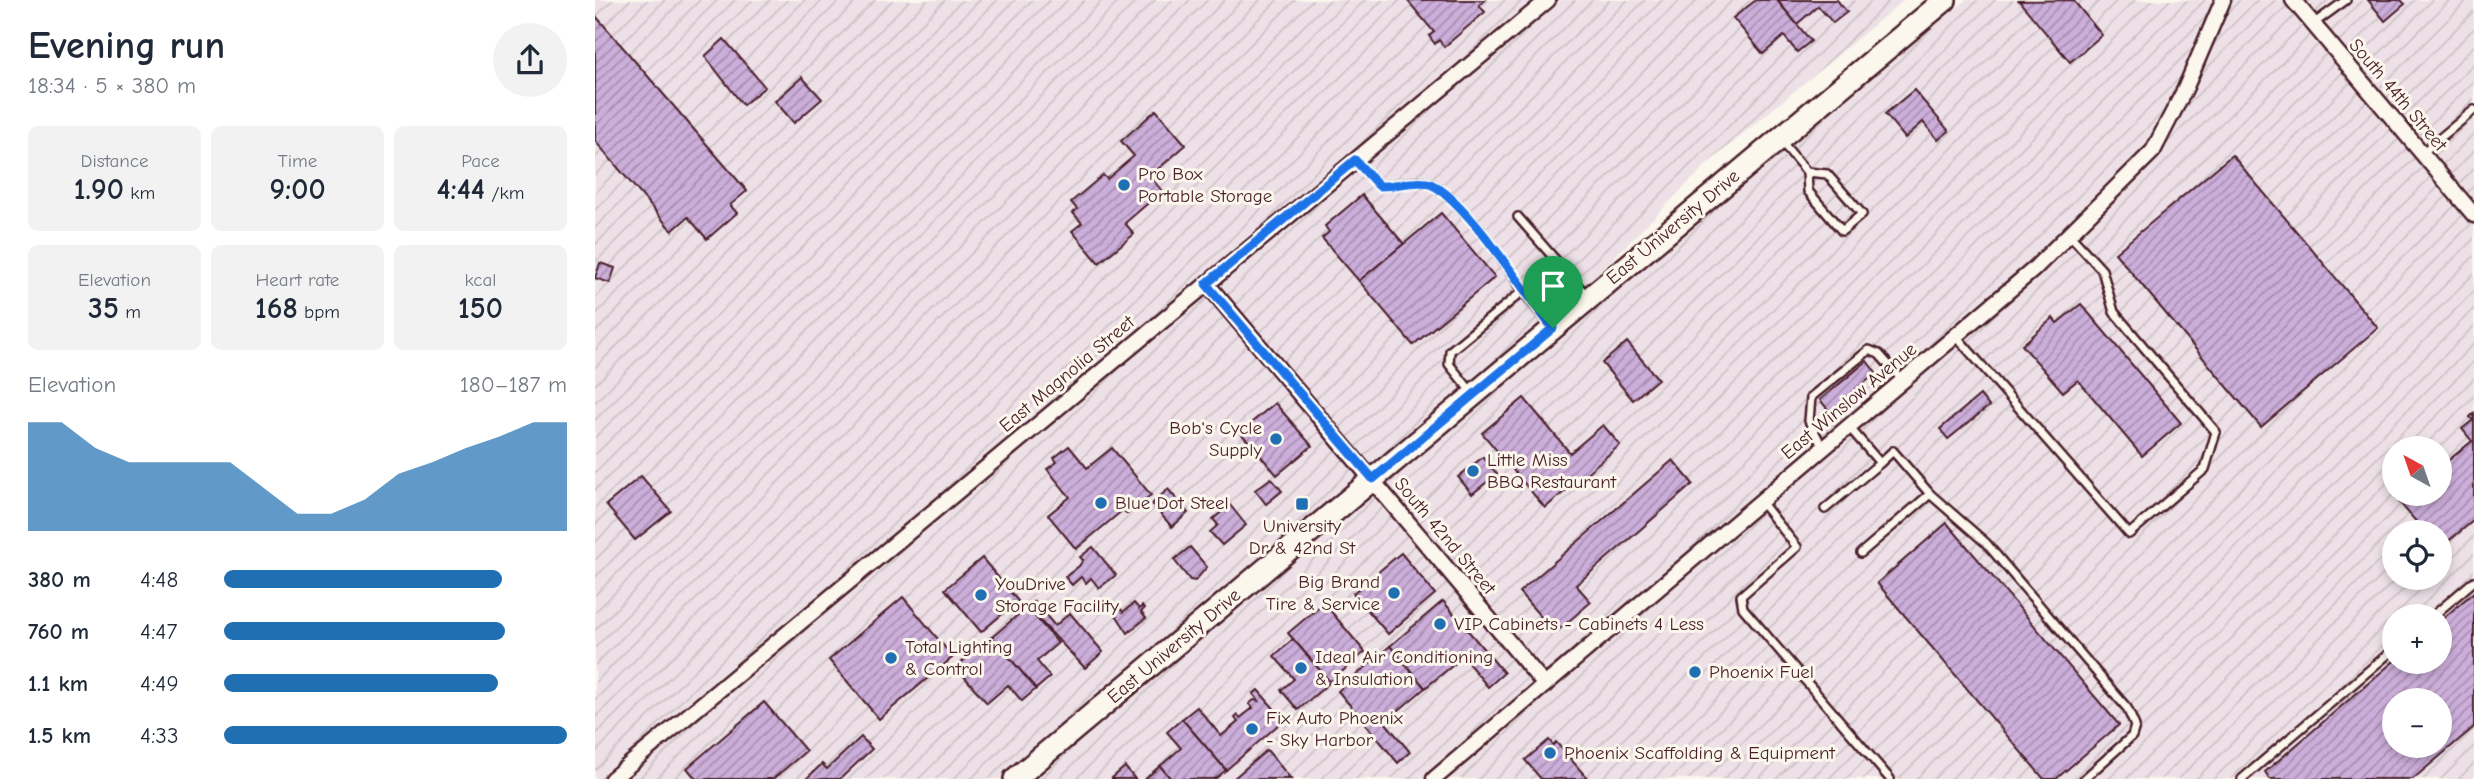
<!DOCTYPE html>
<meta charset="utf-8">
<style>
:root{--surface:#fff;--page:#f2f2f3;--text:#1f2937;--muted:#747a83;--accent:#1f6fb2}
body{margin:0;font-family:"Comic Neue",sans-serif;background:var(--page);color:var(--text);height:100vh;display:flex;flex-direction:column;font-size:26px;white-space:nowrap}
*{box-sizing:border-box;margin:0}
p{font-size:23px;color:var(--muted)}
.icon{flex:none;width:38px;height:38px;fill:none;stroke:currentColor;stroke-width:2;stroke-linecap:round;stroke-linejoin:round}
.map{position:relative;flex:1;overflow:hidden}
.details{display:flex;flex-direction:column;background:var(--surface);width:595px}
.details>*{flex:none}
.needle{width:46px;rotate:320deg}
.tools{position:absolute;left:1787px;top:436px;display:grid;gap:14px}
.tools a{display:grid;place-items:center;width:70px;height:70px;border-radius:50%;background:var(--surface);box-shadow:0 4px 10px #0003;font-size:35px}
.pin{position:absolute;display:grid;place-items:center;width:60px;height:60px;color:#fff;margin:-72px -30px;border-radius:50% 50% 50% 0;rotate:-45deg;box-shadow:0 0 7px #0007}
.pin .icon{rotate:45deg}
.round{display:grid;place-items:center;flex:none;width:74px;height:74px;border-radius:37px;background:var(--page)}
.summary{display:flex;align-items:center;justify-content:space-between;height:119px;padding:0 28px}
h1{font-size:38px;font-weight:700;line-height:52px}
.stats{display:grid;grid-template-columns:repeat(3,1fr);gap:10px;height:119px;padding:7px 28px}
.stats div{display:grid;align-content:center;border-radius:10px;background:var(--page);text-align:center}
.stats b{font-size:30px;font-weight:700}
.stats small{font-size:19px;font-weight:400}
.stats p{font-size:19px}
.chart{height:196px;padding:14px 28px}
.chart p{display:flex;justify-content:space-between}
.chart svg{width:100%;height:126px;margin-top:7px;fill:var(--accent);opacity:.7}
ul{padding:0 28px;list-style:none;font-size:23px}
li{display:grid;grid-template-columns:112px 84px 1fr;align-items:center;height:52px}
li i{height:18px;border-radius:9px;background:var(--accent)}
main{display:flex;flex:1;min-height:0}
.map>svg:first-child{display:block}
</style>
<main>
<section class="details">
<div class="summary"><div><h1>Evening run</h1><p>18:34 · 5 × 380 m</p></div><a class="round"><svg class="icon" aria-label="share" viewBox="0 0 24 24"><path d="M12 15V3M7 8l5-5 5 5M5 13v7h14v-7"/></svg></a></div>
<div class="stats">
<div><p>Distance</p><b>1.90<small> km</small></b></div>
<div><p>Time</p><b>9:00</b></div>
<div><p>Pace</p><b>4:44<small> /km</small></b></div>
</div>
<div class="stats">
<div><p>Elevation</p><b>35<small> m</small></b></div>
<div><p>Heart rate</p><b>168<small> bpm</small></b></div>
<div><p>kcal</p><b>150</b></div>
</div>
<div class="chart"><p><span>Elevation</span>180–187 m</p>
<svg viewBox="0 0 160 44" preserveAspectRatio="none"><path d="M0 44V6L10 6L20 15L30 20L40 20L50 20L60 20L70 29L80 38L90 38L100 33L110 24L120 20L130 15L140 11L150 6L160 6V44z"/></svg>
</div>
<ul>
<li><b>380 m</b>4:48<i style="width:81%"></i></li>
<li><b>760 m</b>4:47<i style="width:82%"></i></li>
<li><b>1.1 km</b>4:49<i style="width:80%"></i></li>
<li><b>1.5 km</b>4:33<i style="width:100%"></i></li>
</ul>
</section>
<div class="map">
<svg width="1879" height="779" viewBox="0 0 1879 779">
<defs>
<pattern id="industrial-furrows" width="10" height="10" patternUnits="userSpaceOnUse" patternTransform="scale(1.75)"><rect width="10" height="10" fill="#ede1e7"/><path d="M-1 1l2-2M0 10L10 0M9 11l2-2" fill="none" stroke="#cdc1c6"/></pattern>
<pattern id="building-hatch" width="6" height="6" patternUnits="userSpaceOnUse" patternTransform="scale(1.75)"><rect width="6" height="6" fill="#ccaeda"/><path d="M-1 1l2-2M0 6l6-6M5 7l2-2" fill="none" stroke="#a88db1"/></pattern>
</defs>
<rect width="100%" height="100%" fill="#fbf7ec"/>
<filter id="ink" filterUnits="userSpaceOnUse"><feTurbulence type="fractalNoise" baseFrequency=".0143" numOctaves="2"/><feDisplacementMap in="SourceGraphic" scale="14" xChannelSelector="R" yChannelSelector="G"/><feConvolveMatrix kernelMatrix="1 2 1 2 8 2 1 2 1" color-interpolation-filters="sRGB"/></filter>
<g filter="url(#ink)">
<!-- industrial -->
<path fill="url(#industrial-furrows)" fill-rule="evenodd" d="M0,0h1309l-197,164 -317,317 576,-481h508v779h-1879zM1799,448h45v46h-45zM1799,532h45v46h-45zM1799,616h45v46h-45zM1799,700h45v46h-45z"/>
<!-- building -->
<g fill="url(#building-hatch)" stroke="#4a1f2b" stroke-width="2" fill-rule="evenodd">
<polygon points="812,0 890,0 884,5 890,12 849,47 844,40 840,44 834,36 839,32"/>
<polygon points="1161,0 1182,0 1216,41 1202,52 1189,36 1168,54 1138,18"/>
<polygon points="1182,0 1242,0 1252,12 1238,23 1223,6 1202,24"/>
<polygon points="1478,0 1507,35 1475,62 1424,1"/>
<polygon points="1773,0 1806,0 1810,4 1790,21"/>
<polygon points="0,15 152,191 135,205 142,213 112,239 93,217 77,231 0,141"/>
<polygon points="129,39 170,87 148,105 110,56"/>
<polygon points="207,77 227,99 199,123 180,101"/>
<polygon points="1319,90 1354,131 1343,140 1328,122 1310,138 1290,114"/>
<polygon points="561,110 591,145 555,176 567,191 530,223 539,234 504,263 477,231 487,223 478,213 482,209 476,202 508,175 512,179 539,156 526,141"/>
<polygon points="1637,155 1783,328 1666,427 1520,253"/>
<polygon points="767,195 809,244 764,281 727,238 734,232 730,226"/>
<polygon points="846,213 900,277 818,345 764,281"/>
<polygon points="5,263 20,268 15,283 0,278"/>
<polygon points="1486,304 1586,423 1547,456 1483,380 1468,392 1427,345 1458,318 1462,323"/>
<polygon points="1032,342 1063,379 1038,400 1007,363"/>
<polygon points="1272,361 1281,373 1235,412 1225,400"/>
<polygon points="1385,395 1394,406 1353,439 1345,429"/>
<polygon points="929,398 975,453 1008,425 1025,445 950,508 887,433"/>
<polygon points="680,403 717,446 682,475 645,432"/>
<polygon points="1879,413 1879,520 1844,549 1844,532 1830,532 1804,502 1814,494 1844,494 1844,468 1877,441 1867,429 1878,420 1875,417"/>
<polygon points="474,446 492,468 517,448 556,495 532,514 528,510 481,549 453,515 475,497 452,469 462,462 459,458"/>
<polygon points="888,457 902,474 877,494 863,477"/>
<polygon points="1078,460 1098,484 981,585 996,602 960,633 924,592"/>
<polygon points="46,476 76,511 40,540 11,505"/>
<polygon points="676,478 687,491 671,504 660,490"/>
<polygon points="573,489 593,513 577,527 557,504"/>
<polygon points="635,505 651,525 627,545 615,532 623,525 618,519"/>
<polygon points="1352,523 1524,725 1461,779 1449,779 1282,583"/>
<polygon points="498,547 521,575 504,588 496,578 491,583 486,577 477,585 470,577 484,566 488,560 485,557"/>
<polygon points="595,547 612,567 600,581 595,580 579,560"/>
<polygon points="806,553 840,594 793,634 758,593"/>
<polygon points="387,558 423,601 386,632 350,589"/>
<path d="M1879,592v135l-61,52h-143l-5,-7 129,-111 45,1v-40zM1799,700h45v46h-45z"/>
<polygon points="308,597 358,657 284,719 234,660"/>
<polygon points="439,601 460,626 475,613 508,652 490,668 432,607"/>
<polygon points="848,601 909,673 893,687 868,657 830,688 795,646"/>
<polygon points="539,603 544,609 547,606 549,609 546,612 551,618 533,633 519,612 524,607 528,612"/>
<polygon points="729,603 770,652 735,682 693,633"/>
<polygon points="432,607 463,643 442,661 455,677 441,689 397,637"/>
<polygon points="397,637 441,689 427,701 413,685 392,703 361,667"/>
<polygon points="698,639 735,682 703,710 686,690 699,679 679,656"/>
<polygon points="795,646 830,688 790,722 815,752 803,763 743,691"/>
<polygon points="663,690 689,720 631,770 587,719 602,707 626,736 643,722 640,718 643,715 645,718 658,708 654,704 659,700 664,701 658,694"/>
<polygon points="169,702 211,751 178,779 101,779 92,768"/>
<polygon points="587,719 631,770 620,779 576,779 565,766 586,748 572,732"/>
<polygon points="266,737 277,749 245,779 211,779 227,764 232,769"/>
<polygon points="954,740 958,745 961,742 993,779 946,779 930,760"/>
<polygon points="672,750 696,779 638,779"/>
<polygon points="565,766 576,779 550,779"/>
<polygon points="530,767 540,779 517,779 517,778"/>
</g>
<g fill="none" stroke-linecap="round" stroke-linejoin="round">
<defs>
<g id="lane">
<polyline points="1718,24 1751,0"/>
<polyline points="1185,140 1212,172 1213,191 1247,231 1267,214 1232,174 1212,172"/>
<polyline points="1827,153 1879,110"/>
<path d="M761,161l23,25c15,1 34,-7 49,-3 26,6 80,83 95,108"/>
<polyline points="923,217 993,297"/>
<polyline points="1361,336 1534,534 1610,469 1621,432 1519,312 1507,270 1474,234"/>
<polyline points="878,394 854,364 855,351 928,291 956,326"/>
<polyline points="1228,448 1214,421 1216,397 1274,350 1284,354 1308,381"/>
<polyline points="1335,494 1391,543 1532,708 1540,726 1537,736 1489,779"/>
<polyline points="1166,502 1202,547 1146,596 1148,608 1295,779"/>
<polyline points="1230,509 1285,463 1254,427"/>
<polyline points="1266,553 1335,494 1298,451 1285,463"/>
<polyline points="1838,616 1879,581"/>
<polyline points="1647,779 1799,649"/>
</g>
<g id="street">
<polyline points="1698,0 1879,215"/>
<polyline points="612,284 950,685"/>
<polyline points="17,779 953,0"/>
<polyline points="839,779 1438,270 1558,151 1590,89 1628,0"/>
</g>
<polyline id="primary" points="420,779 1350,0"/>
</defs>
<!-- lane casing -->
<use href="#lane" stroke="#4a1f2b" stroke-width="12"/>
<!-- street casing -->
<use href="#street" stroke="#4a1f2b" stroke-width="19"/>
<!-- primary casing -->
<use href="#primary" stroke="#4a1f2b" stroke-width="26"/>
<!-- lane -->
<use href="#lane" stroke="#fbf7ec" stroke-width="7"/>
<!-- street -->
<use href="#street" stroke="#fbf7ec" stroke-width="14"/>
<!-- primary -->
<use href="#primary" stroke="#fbf7ec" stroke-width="21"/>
</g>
</g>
<g fill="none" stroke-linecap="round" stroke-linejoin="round" filter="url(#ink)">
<defs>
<path id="route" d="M760,160l24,26c15,1 34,-6 48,-3 34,8 101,115 126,145l-180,151 -167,-195z"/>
</defs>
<!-- route casing -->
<use href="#route" stroke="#fff" stroke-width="14"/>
<!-- route -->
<use href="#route" stroke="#1a73e8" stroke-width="9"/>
</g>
<!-- markers -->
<g fill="#1f6fb2" stroke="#fbf7ec" stroke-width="2.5">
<circle cx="529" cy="185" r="7"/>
<circle cx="681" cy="439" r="7"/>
<circle cx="878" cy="471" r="7"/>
<circle cx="506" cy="503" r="7"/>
<rect x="700" y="497" width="14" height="14" rx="3.5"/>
<circle cx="799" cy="593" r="7"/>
<circle cx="386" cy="595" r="7"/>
<circle cx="845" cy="624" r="7"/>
<circle cx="296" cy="658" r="7"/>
<circle cx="706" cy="668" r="7"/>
<circle cx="1100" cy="672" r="7"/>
<circle cx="657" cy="729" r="7"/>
<circle cx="955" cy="753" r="7"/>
</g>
<g text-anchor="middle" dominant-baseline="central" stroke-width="6" stroke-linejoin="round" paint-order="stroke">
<!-- street labels -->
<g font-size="19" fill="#4a1f2b" stroke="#fbf7ec">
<text transform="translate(1803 95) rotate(50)">South 44th Street</text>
<text transform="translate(1078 227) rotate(-40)">East University Drive</text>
<text transform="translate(472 374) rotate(-40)">East Magnolia Street</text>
<text transform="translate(1254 401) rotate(-40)">East Winslow Avenue</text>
<text transform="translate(850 536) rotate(50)">South 42nd Street</text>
<text transform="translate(579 646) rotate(-40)">East University Drive</text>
</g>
<!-- poi labels -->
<g font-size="19" fill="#4a1f2b" stroke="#fbf7ec" text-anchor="start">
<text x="543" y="174">Pro Box<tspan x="543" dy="22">Portable Storage</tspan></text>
<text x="667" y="428" text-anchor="end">Bob's Cycle<tspan x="667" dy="22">Supply</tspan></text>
<text x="892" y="460">Little Miss<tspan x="892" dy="22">BBQ Restaurant</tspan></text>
<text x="520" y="503">Blue Dot Steel</text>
<text x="707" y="526" text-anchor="middle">University<tspan x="707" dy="22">Dr &amp; 42nd St</tspan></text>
<text x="785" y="582" text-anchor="end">Big Brand<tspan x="785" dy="22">Tire &amp; Service</tspan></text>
<text x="400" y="584">YouDrive<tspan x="400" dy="22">Storage Facility</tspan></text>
<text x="859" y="624">VIP Cabinets - Cabinets 4 Less</text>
<text x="310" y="647">Total Lighting<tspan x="310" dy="22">&amp; Control</tspan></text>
<text x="720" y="657">Ideal Air Conditioning<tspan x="720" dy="22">&amp; Insulation</tspan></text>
<text x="1114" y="672">Phoenix Fuel</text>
<text x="671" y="718">Fix Auto Phoenix<tspan x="671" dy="22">- Sky Harbor</tspan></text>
<text x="969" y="753">Phoenix Scaffolding &amp; Equipment</text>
</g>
</g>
</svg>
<div class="tools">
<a><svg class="needle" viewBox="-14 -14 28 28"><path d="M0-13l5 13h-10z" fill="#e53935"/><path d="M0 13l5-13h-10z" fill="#747a83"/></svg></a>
<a><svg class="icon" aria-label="locate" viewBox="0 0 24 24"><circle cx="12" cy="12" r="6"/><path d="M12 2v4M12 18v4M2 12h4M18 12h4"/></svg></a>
<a>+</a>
<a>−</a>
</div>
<div class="pin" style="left:958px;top:328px;background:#1e9e55"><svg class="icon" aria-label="arrive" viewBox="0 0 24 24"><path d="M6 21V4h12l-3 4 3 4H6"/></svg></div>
</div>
</main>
